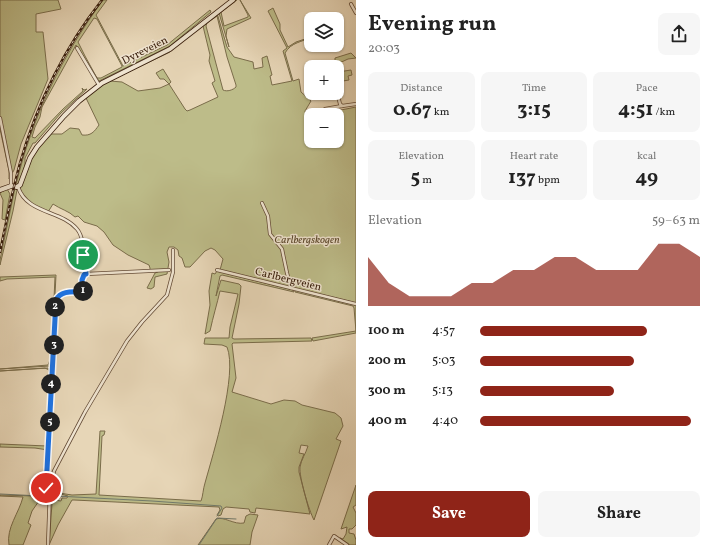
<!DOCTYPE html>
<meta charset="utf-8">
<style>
:root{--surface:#fff;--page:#f6f6f6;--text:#222;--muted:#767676;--accent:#8f2418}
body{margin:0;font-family:Vollkorn,serif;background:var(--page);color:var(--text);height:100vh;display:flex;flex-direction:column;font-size:15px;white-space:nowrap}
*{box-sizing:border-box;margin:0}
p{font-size:13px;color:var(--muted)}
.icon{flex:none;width:22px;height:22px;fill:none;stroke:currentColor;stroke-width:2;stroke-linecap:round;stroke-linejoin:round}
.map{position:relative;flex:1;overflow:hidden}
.sheet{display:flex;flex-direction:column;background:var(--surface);width:356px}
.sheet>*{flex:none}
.buttons{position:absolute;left:304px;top:12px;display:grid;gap:8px}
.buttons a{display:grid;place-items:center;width:40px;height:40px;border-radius:8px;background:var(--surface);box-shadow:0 1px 3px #0004;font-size:20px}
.pin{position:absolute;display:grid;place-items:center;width:34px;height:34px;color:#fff;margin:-17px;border:2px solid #fff;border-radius:50%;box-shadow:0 1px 4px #0007}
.km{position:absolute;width:20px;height:20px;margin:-10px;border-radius:50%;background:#222;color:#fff;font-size:11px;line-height:20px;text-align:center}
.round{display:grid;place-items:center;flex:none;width:42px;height:42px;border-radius:8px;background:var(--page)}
.summary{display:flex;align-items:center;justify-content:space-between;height:68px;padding:0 12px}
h1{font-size:22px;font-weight:700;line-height:30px}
.figures{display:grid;grid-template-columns:repeat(3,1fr);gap:6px;height:68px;padding:4px 12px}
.figures div{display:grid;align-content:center;border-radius:8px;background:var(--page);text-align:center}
.figures b{font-size:20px;font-weight:700}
.figures small{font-size:11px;font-weight:400}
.figures p{font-size:11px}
.chart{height:112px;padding:8px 12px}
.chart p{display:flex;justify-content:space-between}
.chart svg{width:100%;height:72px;margin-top:4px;fill:var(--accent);opacity:.7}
.primary-button{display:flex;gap:8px;margin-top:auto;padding:8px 12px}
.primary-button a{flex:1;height:46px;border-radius:8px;background:var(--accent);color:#fff;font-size:16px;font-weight:700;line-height:46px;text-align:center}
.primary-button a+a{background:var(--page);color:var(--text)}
ul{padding:0 12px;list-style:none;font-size:13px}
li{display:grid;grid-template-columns:64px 48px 1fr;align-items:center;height:30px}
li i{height:10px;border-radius:5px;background:var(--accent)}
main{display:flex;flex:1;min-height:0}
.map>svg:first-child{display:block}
</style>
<main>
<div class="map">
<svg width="356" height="545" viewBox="0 0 356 545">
<rect width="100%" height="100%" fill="#e7d6b7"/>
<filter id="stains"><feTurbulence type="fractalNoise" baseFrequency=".005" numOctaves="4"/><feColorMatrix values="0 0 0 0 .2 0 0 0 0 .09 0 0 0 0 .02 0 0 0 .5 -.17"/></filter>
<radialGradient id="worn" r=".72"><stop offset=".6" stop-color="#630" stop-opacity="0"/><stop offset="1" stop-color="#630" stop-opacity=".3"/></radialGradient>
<!-- green -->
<g fill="#bdbc89" stroke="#7a6c4a" fill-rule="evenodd">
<polygon points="0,0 58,0 61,9 36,14 36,32 43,32 48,79 21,144 14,170 9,179 9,171 0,129"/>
<path d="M103,0h4l-11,15 27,51 44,-21 43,-35 1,2 -41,34 -71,35 -23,-36 -34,62 -2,10 -5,10 -3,10 3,1 28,-29 20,-18 -1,-3 2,2 3,-1 -26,24 -26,30h-2l-8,15v7l-5,17 -4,3c16,-68 46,-129 87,-185zM94,18l3,1 25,47v1l-21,11h-4l-12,-22 -7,-14z"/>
<polygon points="236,0 237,0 221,12 224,26 248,17 248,15 240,0 251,18 227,29 226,36 229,47 219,13"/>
<path d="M273,8l7,16v6l8,17 8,-5 15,-5c-8,5 -20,5 -26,16l8,28 6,-2 2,13 10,9 -6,10 1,5h5v25h26v-26h-22l4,-6 1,4h1v-4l4,1 1,3 30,-6v196l-136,-33 3,-11 -8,-9 -4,-2 -6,3 -15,16h-5l-3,-9 -3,-2 -1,-6 -4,-3h-5l-2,5 2,10 -2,12 -12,3 -1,10 -3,2 -4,-1 8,-15 3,-1v-2h-8v-2l-1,-3 -21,-10 -15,-10 -9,-13 -7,-6 -13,-4 -6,-6 -3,1c-6,-6 -15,-8 -22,-13l-5,8c-11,-5 -25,-11 -28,-24l11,-31 19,-23h12l8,-6 9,1 3,6c9,1 12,-3 17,-10l-13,-27 15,-12 69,-35v1l-60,29 12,1 16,9 22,-3 9,-4 -5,-5h-4l-4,-6 7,-4 8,13 -2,2 16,25 2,2 3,-1 28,-13 -6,-14 3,-2 -6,-20 1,-6 -7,-29 14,-13 10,34 7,10 19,5 1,7 9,-2 -1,-9 5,-2 5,19 -2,1 2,9 20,-4 -9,-30 4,-3 -19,-37zM217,16l10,41 9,28v2c-3,3 -9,5 -13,3l-17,-64 1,-3z"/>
<polygon points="351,53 356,58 348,59 335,65 335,58"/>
<polygon points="337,70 338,72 351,70 352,75 348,76 349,80 343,81 343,86 341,87 337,81"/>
<polygon points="15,188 17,190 13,211 0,265 0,260"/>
<polygon points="7,189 10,194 5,220 2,219 3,200 0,193"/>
<path d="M217,271l76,19 1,2 -72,-17 -2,1 -4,20 5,-16 18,4 2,2 -2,18 -7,34 2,1 77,-1 1,3 -79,2 -1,1 4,34 -4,14 39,12 13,-4 11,1 7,4 33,8 6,5 2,8 -7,13 5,2 -27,79c-5,-9 -15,-43 -14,-53 1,-7 6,-14 8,-21l-7,-1 -2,8 5,1 -5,13v5l11,42 -54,-6 -1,5 -5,-1 -1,-3 -23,-2 -3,2 -2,6 -3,1 -1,-1 3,-5 -1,-3 -145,-7h-2l-14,25 -9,20 3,-41 2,-4 7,1 1,-3h5l1,-2 -11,-3 1,-4h2l-1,4 13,2 24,-1 4,-63h5l-1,4 -2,1 -3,59 102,6c2,-5 2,-12 4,-18 8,-29 33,-109 22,-136l-5,-2 -18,-1 1,-6h24l1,-11 8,-33 -18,-3c-3,13 -7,26 -10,40l-5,3 5,-29 -1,-14 3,-18 3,1z"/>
<polygon points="56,275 52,353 51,365 50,366 0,369 48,365 51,357 52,342 55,277 7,279 0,281 0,277"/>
<polygon points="295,290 356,305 356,333 313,341 312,338 356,331 354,308 353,306 295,292"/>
<polygon points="45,368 0,371 48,368 51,377 48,450 35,448 0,447 0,444 47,446 50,383 49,370"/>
<polygon points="356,485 356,505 353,507 356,513 356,525 352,529 349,529 349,533 354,534 356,540 356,545 350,545 340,538 343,539 346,534 347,527 341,529"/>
<path d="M0,495l36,1 5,2 -9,13 -4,12 3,2 -8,20h-14c-3,-17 10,-32 14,-48l-23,-1z"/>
<path d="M250,514l8,1 -6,17 -2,13h-52l18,-26c8,-3 18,6 28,4l2,-7z"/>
</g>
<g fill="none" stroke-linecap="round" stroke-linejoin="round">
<!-- stream -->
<g stroke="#717b6d" stroke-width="1">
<polyline points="0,494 41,496"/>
<polyline points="56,496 152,501 221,506 222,508 217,516"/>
<polyline points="199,545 217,518 236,519"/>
</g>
<defs>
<g id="minor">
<polyline points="351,4 356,13"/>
<polyline points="77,48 99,85"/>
<polyline points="337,84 337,89"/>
<polyline points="308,90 311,89"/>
<polyline points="337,92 340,104 342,106 356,104"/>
<polyline points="325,109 342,106"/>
<polyline points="0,118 11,173 11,186"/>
<path d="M18,187c9,27 43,23 59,42 8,9 7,33 9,45l-2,1 -2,5 1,12c-10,0 -22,-2 -27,8l-10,195"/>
<polyline points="262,203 268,216 270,234 282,249 283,254 287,273 291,288"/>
<polyline points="217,270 356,304"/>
<polyline points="86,274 169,270"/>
<polyline points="48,545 50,489 54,471 85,412 127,341 142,322 167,295 173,272 173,250"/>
<polyline points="329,545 334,536 347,545"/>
</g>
<polyline id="secondary" points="0,190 11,186 17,187 20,185 30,158 37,147 64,116 79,101 102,83 170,49 233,0"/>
</defs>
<!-- minor casing -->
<use href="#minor" stroke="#644b36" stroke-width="4"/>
<!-- secondary casing -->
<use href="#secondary" stroke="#381d0b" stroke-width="5.5"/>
<!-- minor -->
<use href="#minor" stroke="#efe4d0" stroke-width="2.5"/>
<!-- secondary -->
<use href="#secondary" stroke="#efe4d0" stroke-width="4"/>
<defs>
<path id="rail" d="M0,252c6,-30 12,-60 20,-89 17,-59 44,-115 82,-163"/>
</defs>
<!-- rail casing -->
<use href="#rail" stroke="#381d0b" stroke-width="2.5"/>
<!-- rail -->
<use href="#rail" stroke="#efe4d0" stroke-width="1" stroke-dasharray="3" stroke-linecap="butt"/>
</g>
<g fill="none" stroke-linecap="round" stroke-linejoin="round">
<defs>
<path id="route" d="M46,488l10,-188c5,-10 17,-8 27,-8l-1,-12 2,-5 2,-1 -3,-19"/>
</defs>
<!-- route casing -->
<use href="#route" stroke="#fff" stroke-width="8"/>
<!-- route -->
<use href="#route" stroke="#1a73e8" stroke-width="5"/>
</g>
<g text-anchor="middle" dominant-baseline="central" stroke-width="3" stroke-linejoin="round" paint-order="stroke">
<!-- street labels -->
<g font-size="11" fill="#381d0b" stroke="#efe4d0">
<text transform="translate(145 51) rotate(-27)">Dyreveien</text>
<text transform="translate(288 280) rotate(14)">Carlbergveien</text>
</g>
<!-- park labels -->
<g font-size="11" font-style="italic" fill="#59452a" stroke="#efe4d0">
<text x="307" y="240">Carlbergskogen</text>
</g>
</g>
<rect width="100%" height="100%" filter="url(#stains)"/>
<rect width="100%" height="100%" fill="url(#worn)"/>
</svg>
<div class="buttons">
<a><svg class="icon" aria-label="layers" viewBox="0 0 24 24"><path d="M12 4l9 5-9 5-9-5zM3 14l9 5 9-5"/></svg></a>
<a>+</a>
<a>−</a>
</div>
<div class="pin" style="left:83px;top:255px;background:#1e9e55"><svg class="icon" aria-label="arrive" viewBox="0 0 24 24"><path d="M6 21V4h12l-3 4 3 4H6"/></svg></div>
<div class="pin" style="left:46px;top:488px;background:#d93025"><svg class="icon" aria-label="check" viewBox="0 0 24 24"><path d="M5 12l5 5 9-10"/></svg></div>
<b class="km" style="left:83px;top:291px">1</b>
<b class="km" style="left:55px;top:307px">2</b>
<b class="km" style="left:54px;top:345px">3</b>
<b class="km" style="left:51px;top:384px">4</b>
<b class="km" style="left:50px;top:422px">5</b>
</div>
<section class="sheet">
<div class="summary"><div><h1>Evening run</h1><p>20:03</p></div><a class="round"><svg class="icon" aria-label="share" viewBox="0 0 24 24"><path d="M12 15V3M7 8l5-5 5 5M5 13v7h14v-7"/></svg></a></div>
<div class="figures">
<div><p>Distance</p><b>0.67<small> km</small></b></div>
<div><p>Time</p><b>3:15</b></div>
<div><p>Pace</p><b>4:51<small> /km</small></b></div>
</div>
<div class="figures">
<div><p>Elevation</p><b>5<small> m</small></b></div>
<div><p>Heart rate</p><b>137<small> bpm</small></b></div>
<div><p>kcal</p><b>49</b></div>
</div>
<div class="chart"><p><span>Elevation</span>59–63 m</p>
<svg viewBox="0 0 160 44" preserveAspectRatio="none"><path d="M0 44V14L10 30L20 38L30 38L40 38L50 30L60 30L70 22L80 22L90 14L100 14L110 22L120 22L130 22L140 6L150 6L160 14V44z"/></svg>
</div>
<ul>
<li><b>100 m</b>4:57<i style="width:76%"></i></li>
<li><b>200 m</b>5:03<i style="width:70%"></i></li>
<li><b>300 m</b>5:13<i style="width:61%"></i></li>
<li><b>400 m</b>4:40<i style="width:96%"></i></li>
</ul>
<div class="primary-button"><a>Save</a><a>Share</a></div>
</section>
</main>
